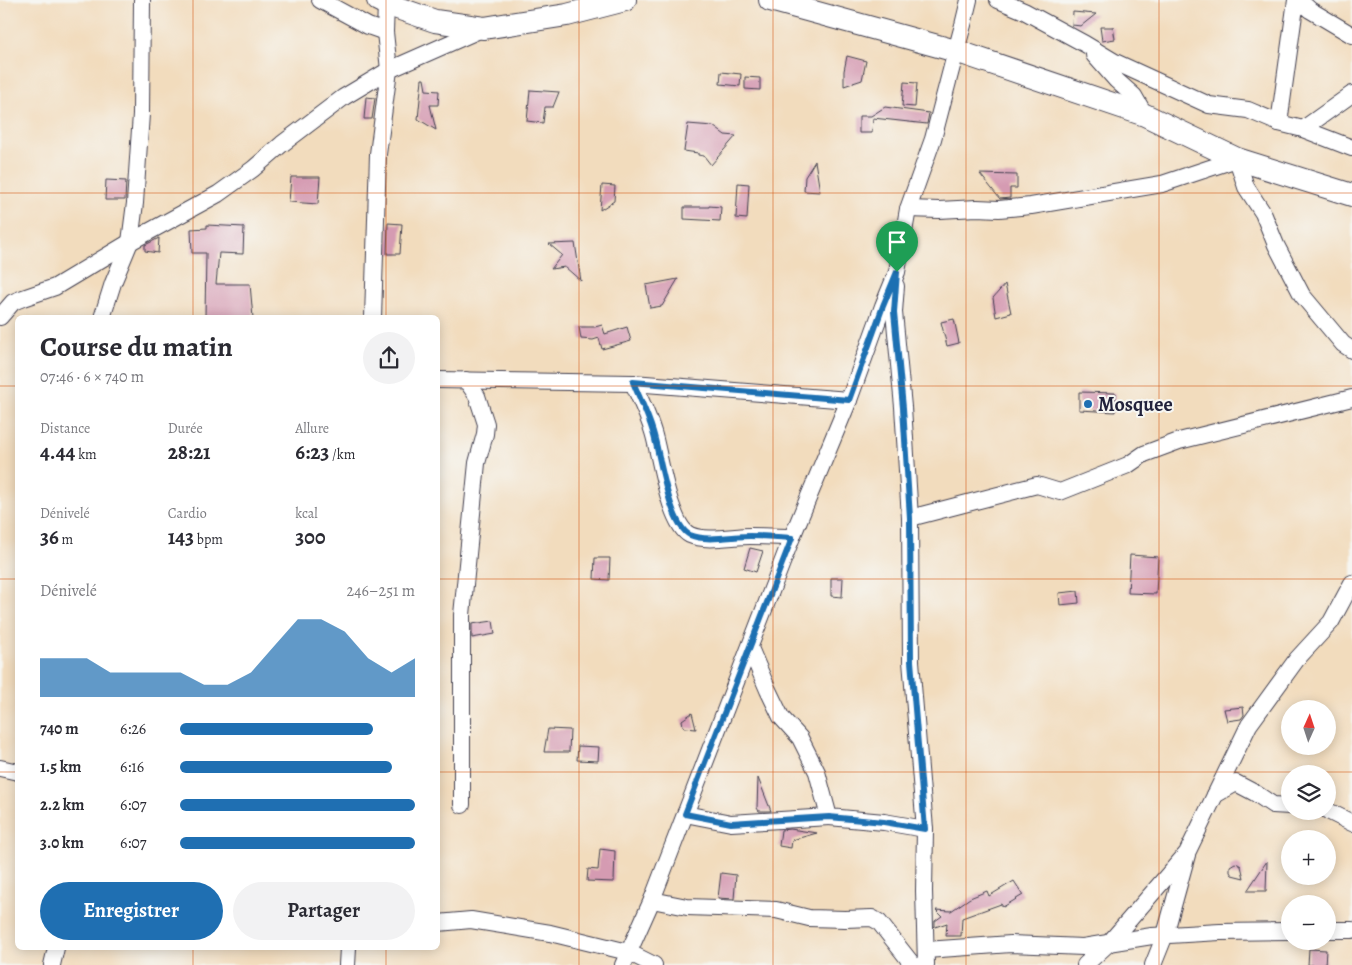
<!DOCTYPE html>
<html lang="fr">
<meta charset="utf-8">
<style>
:root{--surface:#fff;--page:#f2f2f3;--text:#2b2b33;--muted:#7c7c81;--accent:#1f6fb2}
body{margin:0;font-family:Alegreya,serif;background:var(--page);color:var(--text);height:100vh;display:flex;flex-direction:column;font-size:19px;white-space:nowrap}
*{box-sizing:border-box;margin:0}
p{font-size:16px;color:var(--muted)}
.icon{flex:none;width:28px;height:28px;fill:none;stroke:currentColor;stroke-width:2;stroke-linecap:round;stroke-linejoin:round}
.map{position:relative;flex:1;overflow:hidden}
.panel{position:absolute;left:15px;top:315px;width:425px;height:635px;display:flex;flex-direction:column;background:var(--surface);border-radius:8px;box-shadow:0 2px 12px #0003}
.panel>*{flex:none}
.needle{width:32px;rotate:3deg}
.buttons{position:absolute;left:1281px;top:700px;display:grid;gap:10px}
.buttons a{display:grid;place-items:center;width:55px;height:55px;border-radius:50%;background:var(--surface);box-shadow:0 2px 12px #0003;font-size:25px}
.pin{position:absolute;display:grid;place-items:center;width:42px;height:42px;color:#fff;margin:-51px -21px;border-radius:50% 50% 50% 0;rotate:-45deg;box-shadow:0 0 5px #0007}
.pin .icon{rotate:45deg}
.round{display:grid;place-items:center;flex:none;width:52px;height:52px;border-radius:26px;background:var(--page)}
.overview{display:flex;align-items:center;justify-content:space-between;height:85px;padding:0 25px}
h1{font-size:28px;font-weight:700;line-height:38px}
.stats{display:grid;grid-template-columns:repeat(3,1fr);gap:8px;height:85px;padding:5px 25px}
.stats div{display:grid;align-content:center}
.stats b{font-size:21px;font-weight:700}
.stats small{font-size:14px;font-weight:400}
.stats p{font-size:14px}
.chart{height:140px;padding:10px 25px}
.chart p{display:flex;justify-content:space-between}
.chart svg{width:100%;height:90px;margin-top:5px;fill:var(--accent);opacity:.7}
.button{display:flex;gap:10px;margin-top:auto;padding:10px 25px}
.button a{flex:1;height:58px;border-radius:30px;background:var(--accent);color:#fff;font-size:20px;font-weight:700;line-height:58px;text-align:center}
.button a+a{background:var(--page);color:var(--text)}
ul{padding:0 25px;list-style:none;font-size:16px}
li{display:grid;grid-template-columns:80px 60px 1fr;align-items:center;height:38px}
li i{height:12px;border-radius:6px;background:var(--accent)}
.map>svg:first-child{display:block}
</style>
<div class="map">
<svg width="1352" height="965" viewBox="0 0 1352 965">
<rect width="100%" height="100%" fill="#f6f6f2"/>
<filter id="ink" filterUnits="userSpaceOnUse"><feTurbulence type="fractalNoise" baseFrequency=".02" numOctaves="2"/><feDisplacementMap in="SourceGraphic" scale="10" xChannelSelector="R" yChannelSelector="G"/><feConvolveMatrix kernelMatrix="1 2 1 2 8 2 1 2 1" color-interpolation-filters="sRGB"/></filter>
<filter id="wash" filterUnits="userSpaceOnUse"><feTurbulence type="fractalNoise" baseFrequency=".0096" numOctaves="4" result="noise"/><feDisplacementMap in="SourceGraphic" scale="20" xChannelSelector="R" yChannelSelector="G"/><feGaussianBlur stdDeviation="1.12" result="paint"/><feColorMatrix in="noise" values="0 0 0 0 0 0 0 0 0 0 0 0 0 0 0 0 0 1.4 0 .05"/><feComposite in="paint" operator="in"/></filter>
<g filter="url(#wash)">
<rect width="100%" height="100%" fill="#f2dcbd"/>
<g id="blocks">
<!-- building -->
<g fill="#d59bb2">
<polygon points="1073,12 1096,14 1081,26 1072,25"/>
<polygon points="1100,27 1113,27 1115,39 1102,41"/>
<polygon points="847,56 866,61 862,80 844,86 844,71"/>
<polygon points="721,72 741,74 740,86 720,84"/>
<polygon points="745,77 760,78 760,90 745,89"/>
<polygon points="422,79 424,79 426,90 439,91 438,105 430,105 436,130 418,119"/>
<polygon points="904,82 917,83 915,107 902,106"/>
<polygon points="530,90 559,92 553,107 545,107 543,123 527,121"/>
<polygon points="366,97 375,98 372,119 364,119"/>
<polygon points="885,107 929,113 927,124 873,118 872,133 859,133 859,116 871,116"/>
<polygon points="688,124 713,126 725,135 736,136 711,165 704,156 698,155 698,153 684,151"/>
<polygon points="815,161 820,192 804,191 805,177"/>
<polygon points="980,174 1017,175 1017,188 1010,188 1010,198 1000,199"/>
<polygon points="291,177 320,177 318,204 289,202"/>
<polygon points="106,180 126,181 125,200 105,200"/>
<polygon points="738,183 749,184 747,219 736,218"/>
<polygon points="602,185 615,186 614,201 600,210"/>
<polygon points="709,206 721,207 720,221 684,219 684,207 709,207"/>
<polygon points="388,223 402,224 400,254 387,254"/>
<polygon points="207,225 244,227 243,254 219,253 216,284 250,284 253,318 205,318 206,253 192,253 191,229 207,228"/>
<polygon points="159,238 158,253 145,251 145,245"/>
<polygon points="575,243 581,281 565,267 551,269 562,255 549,244"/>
<polygon points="678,279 662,306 650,308 646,285"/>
<polygon points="1005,284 1011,313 996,317 993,298"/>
<polygon points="954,319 959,343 947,346 941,322"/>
<polygon points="602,325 605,334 627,327 631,341 602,349 599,338 593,340 581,339 579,327 595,327"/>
<polygon points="1079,392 1116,393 1115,412 1079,410"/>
<polygon points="750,548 763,551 756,572 744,568"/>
<polygon points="1130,555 1158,557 1156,594 1128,593"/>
<polygon points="595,558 610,558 609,580 594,579"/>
<polygon points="831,578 843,578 842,597 831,596"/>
<polygon points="1078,591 1079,603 1060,605 1059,593"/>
<polygon points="493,621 495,634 472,638 472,624"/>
<polygon points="1243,707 1244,715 1241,719 1227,721 1224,709"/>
<polygon points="692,713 696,729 686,728 683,726 682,720"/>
<polygon points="548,729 570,730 569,752 544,752"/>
<polygon points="578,746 599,747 598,761 577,760"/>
<polygon points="758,778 771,811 759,811 757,808"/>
<polygon points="790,829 817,833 792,840 791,848 779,846 781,830"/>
<polygon points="600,849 615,851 614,882 587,881 588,869 598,870"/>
<polygon points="1267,861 1266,891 1247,891"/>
<polygon points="1235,863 1238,864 1241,866 1244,878 1232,875 1230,872 1230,866"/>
<polygon points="721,873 736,875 734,899 718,898"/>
<polygon points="1014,881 1023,895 1003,907 1001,904 962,918 961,936 946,936 947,923 935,927 935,921 942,916 936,910 951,911 970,898 987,891 989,896"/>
<polygon points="1309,949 1326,950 1325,965 1308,965"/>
</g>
</g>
</g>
<g filter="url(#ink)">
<use href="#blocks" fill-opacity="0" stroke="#413e4e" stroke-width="1"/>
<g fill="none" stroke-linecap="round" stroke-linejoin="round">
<defs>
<g id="minor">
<polyline points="320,0 368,26 385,32"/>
<polyline points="998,0 1024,11 1085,44 1115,62 1209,105 1248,110 1279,123 1303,129 1352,94"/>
<polyline points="1299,0 1310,10 1352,35"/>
<polyline points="1094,55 1116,80 1134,96 1145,115"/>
<polyline points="1279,123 1296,0"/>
<polyline points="1303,129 1352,148"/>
<polyline points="908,209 939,210 977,208 999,209 1031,206 1162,184 1237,159 1246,187 1263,213 1276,245 1302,295 1343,344 1352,350"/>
<polyline points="896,286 894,312 903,407 910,518 911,661 925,829 924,891 926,965"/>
<polyline points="0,317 13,302 23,298 55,287 130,242 218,194 253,169 282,144 344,97 389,70 484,28"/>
<polyline points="102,318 113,283 130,242 135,203 141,114 142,0"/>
<polyline points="373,318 378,154 389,70 385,32 386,4"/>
<polyline points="438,380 633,383 849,400"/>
<path d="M633,383c7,16 15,32 20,49 7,22 16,93 37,103 16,7 43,1 60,1 14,0 28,1 42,1"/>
<polyline points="910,518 1037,485 1060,492 1128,465 1144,454 1179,441 1352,398"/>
<polyline points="750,648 768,690 781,717 800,738 817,772 829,817 884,822 925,829"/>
<polyline points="0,768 18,772"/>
<polyline points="1215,795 1236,783 1255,793 1273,805 1290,806"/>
<polyline points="462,805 462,615 477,463 485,434 486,424 477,396 466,380"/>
<polyline points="1328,811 1352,823"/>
<polyline points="685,814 731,823 829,817"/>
<polyline points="652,900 687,907 776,910 809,918 845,919 872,918 879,922 913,965"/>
<polyline points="438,923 471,920 550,933 628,952 654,965"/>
<polyline points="1328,930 1352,930"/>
<polyline points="926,950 1011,944 1083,947 1152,936 1220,932 1290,931"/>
<polyline points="52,965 56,948"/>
<polyline points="347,965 348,948"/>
<polyline points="623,965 652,900 792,537 849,400 883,306 897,272 908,209 933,139 956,51 963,25 969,0"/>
<polyline points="1085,965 1110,942 1187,853 1249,725 1297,659 1331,622 1352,583"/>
<polyline points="1153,965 1165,935 1187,855"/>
</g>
<g id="secondary">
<polyline points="378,0 386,4 435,21 484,28 567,15 625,0"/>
<polyline points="770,0 956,51 1145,115 1237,159 1352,195"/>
</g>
</defs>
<!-- minor casing -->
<use href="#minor" stroke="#413e4e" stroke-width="18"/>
<!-- secondary casing -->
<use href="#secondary" stroke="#413e4e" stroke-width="24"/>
<!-- minor -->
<use href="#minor" stroke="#fff" stroke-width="16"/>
<!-- secondary -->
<use href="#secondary" stroke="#fff" stroke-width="22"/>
</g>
</g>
<g fill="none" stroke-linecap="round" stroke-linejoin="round" filter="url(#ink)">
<defs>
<path id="route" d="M897,272l-3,40 9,96 7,110 1,143 14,168 -41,-7 -55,-5 -98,6 -46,-9 107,-276c-13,-1 -28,-2 -42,-2 -17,0 -44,6 -60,-1 -21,-10 -30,-81 -37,-103 -5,-17 -13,-33 -20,-50l216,18 34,-94z"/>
</defs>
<!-- route casing -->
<use href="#route" stroke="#fff" stroke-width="10"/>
<!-- route -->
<use href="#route" stroke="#1f6fb2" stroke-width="6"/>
</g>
<!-- grid -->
<path fill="none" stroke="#d45411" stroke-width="1" stroke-opacity="0.55" d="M193,0v318M386,0v318M579,0v965M773,0v965M966,0v965M1159,0v965M0,193h1352M0,386h18M438,386h914M0,579h18M438,579h914M0,772h18M438,772h914M193,948v17M386,948v17"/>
<!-- markers -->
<circle fill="#1f6fb2" stroke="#f6f6f2" stroke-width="2" cx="1088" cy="404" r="5"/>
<g text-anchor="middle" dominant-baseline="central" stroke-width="4" stroke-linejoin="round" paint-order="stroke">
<!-- poi labels -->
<g font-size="20" font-weight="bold" fill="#22223b" stroke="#f6f6f2" text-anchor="start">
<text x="1098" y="404">Mosquee</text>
</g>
</g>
</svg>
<div class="buttons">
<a><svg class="needle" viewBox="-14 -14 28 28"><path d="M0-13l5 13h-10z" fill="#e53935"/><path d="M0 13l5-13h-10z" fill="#7c7c81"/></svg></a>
<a><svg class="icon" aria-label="layers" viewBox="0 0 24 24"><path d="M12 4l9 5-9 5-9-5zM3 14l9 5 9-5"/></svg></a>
<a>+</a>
<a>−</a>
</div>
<div class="pin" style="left:897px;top:272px;background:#1e9e55"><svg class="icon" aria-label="arrive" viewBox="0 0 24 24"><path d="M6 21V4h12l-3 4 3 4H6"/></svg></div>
<section class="panel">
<div class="overview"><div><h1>Course du matin</h1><p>07:46 · 6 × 740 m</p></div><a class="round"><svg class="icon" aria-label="share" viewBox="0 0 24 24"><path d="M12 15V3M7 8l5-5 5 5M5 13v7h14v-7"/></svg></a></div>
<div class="stats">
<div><p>Distance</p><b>4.44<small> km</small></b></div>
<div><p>Durée</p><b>28:21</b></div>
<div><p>Allure</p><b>6:23<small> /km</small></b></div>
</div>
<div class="stats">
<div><p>Dénivelé</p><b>36<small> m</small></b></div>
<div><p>Cardio</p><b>143<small> bpm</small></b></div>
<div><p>kcal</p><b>300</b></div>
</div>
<div class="chart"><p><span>Dénivelé</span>246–251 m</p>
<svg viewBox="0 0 160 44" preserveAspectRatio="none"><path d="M0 44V25L10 25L20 25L30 32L40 32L50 32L60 32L70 38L80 38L90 32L100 19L110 6L120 6L130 12L140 25L150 32L160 25V44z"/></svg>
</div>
<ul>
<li><b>740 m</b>6:26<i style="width:82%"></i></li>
<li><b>1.5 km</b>6:16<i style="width:90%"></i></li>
<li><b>2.2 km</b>6:07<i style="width:100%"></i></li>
<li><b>3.0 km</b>6:07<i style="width:100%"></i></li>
</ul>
<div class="button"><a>Enregistrer</a><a>Partager</a></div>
</section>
</div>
